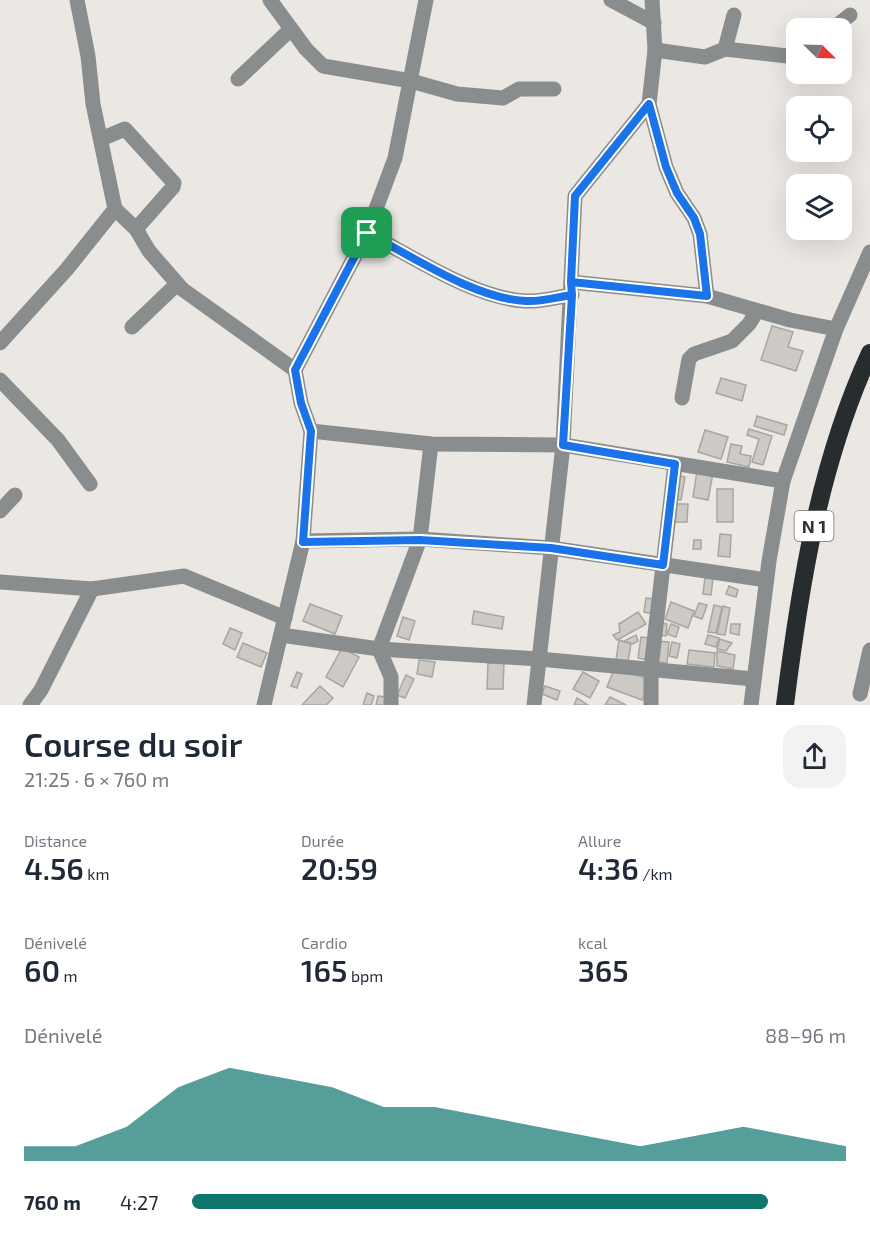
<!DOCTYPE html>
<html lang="fr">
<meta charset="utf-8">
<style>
:root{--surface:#fff;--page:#f2f2f3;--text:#1f2937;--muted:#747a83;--accent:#0f766e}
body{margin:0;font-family:"Exo 2",sans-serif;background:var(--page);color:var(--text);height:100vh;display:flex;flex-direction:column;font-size:22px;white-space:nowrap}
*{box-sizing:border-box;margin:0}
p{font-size:20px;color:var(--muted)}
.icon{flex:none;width:33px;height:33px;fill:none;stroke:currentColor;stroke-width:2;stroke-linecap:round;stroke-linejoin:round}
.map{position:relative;height:705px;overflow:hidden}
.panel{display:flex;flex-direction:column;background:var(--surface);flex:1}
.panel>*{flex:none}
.needle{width:39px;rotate:113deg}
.controls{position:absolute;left:786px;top:18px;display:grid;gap:12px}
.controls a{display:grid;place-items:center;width:66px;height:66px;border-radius:12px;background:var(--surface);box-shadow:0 6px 24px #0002;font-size:30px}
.pin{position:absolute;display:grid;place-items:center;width:51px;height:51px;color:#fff;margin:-26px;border-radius:12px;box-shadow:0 3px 9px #0006}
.round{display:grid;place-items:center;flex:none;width:63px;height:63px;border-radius:18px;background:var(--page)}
.summary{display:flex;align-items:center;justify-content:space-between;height:102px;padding:0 24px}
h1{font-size:33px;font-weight:600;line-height:45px}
.stats{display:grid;grid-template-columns:repeat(3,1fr);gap:9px;height:102px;padding:6px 24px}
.stats div{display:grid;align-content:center}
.stats b{font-size:30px;font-weight:600}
.stats small{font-size:16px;font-weight:400}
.stats p{font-size:16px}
.chart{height:168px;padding:12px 24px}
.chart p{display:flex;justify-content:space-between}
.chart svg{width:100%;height:108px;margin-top:6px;fill:var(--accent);opacity:.7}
ul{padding:0 24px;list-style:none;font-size:20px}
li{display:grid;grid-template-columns:96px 72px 1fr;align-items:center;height:45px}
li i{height:15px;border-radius:8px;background:var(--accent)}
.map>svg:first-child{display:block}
</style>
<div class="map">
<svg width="870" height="705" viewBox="0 0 870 705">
<rect width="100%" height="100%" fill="#ebe7e2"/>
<!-- building -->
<g fill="#cdc9c4" stroke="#a9a5a0" stroke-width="1.5">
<polygon points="772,326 793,332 788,347 803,351 796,371 761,360"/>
<polygon points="721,378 746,385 742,401 716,393"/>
<polygon points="757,416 787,425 784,435 754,426"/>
<polygon points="749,429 772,436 763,465 752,462 759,439 747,435"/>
<polygon points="705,430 728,437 721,459 698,452"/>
<polygon points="731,444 742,446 740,454 751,456 749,467 727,462"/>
<polygon points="697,471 713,473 708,500 693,497"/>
<polygon points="677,475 685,477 681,500 672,499"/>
<rect x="717" y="489" width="16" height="33"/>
<polygon points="671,504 688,504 687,522 671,522"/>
<polygon points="720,534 731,535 730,557 718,556"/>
<polygon points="694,540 701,540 701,549 693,549"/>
<polygon points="705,577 713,578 711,595 703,594"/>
<polygon points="729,586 738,590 736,597 726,594"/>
<polygon points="646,598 655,599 653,614 644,612"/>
<polygon points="671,602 694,611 688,628 665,619"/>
<polygon points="699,603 707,605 702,619 694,616"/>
<polygon points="310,604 342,616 335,634 303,621"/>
<polygon points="714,605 722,607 716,633 708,632"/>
<polygon points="723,606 730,608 725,635 717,634"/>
<polygon points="474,611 504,617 502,629 472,624"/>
<polygon points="638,612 646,624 617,640 613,635 620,632 619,624"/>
<polygon points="403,617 415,621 409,640 397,636"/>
<polygon points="660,623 667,624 666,636 659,635"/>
<polygon points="671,624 679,627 676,637 667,634"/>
<polygon points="731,624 740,624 739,635 730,633"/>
<polygon points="230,628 242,633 235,650 223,644"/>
<polygon points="636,635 638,641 633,644 624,641"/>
<polygon points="708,635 719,638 716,647 705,644"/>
<polygon points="641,637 651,638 648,660 638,658"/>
<polygon points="720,639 732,643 726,651 717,649"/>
<polygon points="619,640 631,644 628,662 616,660"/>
<polygon points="656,641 669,642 667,663 653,661"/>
<polygon points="672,642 680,644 677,658 669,656"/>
<polygon points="243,643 267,653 261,667 237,657"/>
<polygon points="342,648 359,657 343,687 326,677"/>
<polygon points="689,650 715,653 714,667 687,664"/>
<polygon points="717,651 735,655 733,669 717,666"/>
<polygon points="419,660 435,662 432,677 417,674"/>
<polygon points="488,663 504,663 503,689 487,689"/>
<polygon points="615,667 650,680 642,700 607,687"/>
<polygon points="297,672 302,674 297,688 291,686"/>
<polygon points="583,672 599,681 590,698 573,689"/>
<polygon points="406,675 414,679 405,698 397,695"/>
<polygon points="320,686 333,698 326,705 302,705"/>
<polygon points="545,686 560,691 557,700 542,694"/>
<polygon points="367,693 374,696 371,705 363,705"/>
<polygon points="378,696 386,697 385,705 376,705"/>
<polygon points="610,697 626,705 605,705"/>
<polygon points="577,698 588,705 574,705"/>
</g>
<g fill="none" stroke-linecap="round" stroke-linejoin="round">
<!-- minor -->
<g stroke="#8a8d8e" stroke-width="15">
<polyline points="270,0 306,49 323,66 411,81 457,94 503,98 519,89 554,89"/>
<polyline points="611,0 654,23"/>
<polyline points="652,0 655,50 649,104 666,167 677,193 694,218 700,234 707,296"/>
<polyline points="834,28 850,15"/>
<polyline points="725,49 734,15"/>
<polyline points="655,50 705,57 725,49 796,57"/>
<polyline points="238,79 291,29"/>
<polyline points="101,139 125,129 174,183 173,187 136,229"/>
<polyline points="115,209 136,229 149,251 182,289 295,370"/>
<path d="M367,233c45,23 108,66 159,68 15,1 31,-4 46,-6"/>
<polyline points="571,282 707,296 790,320 836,329"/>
<polyline points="132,327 177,284"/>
<polyline points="0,343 67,269 115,209 93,104 88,56 77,0"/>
<polyline points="0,380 58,440 90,484"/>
<polyline points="682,398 689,359 694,354 732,341 749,324 757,311"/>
<polyline points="311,431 431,444 563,445 783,481"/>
<polyline points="0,511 15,495"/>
<polyline points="303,541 420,539 551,548 766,580"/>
<polyline points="0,582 92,589 184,576 285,618"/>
<polyline points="281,635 379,649 539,659 754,679"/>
<polyline points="860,694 870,650"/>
<polyline points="30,705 41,690 92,589"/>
<polyline points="264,705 303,541 311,431 301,403 295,370 367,233 395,158 426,0"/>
<polyline points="391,705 391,677 379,649 420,539 431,444"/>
<polyline points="534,705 563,445 575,196 649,104"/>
<polyline points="651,705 651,668 675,464"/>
<polyline points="751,705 769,561 783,481 836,329 870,252"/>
</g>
<!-- highway -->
<path stroke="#272d2e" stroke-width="18" d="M785,705c15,-120 34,-241 85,-352"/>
</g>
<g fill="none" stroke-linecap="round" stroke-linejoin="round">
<defs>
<path id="route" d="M367,233l-72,137 6,33 10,28 -8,111 117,-2 131,8 112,17 12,-101 -112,-19 9,-150 -1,-13 4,-86 74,-92 17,63 11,26 17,25 6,16 7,62 -136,-14 1,13c-15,2 -31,7 -46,6 -51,-2 -114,-45 -159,-68"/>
</defs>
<!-- route casing -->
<use href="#route" stroke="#fff" stroke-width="12"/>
<!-- route -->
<use href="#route" stroke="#1a73e8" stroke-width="8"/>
</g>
<g text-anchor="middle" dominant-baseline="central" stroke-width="5" stroke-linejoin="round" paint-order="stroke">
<!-- shield labels -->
<rect fill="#fff" stroke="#71706f" stroke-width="1.5" x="794.5" y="511" width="39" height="30" rx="4.5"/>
<g font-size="18" font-weight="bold" fill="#343331">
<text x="814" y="526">N 1</text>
</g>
</g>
</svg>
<div class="controls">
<a><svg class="needle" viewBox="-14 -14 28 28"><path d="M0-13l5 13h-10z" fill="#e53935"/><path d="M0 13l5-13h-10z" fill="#747a83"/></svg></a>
<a><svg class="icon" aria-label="locate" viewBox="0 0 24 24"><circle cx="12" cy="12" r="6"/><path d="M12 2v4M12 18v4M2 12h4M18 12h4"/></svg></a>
<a><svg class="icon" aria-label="layers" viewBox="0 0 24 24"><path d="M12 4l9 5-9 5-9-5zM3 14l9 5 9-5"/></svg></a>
</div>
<div class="pin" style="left:367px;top:233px;background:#1e9e55"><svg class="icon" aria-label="arrive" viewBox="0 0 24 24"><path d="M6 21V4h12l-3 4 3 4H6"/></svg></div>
</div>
<section class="panel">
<div class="summary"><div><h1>Course du soir</h1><p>21:25 · 6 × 760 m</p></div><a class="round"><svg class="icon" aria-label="share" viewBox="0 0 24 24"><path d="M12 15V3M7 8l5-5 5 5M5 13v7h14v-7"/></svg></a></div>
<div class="stats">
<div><p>Distance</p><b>4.56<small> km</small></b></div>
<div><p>Durée</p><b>20:59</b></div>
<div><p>Allure</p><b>4:36<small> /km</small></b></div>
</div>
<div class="stats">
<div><p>Dénivelé</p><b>60<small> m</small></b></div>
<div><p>Cardio</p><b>165<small> bpm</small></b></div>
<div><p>kcal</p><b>365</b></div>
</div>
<div class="chart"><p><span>Dénivelé</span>88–96 m</p>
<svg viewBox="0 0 160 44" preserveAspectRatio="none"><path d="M0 44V38L10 38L20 30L30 14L40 6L50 10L60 14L70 22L80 22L90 26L100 30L110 34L120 38L130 34L140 30L150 34L160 38V44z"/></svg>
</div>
<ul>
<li><b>760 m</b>4:27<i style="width:88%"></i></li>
</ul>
</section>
